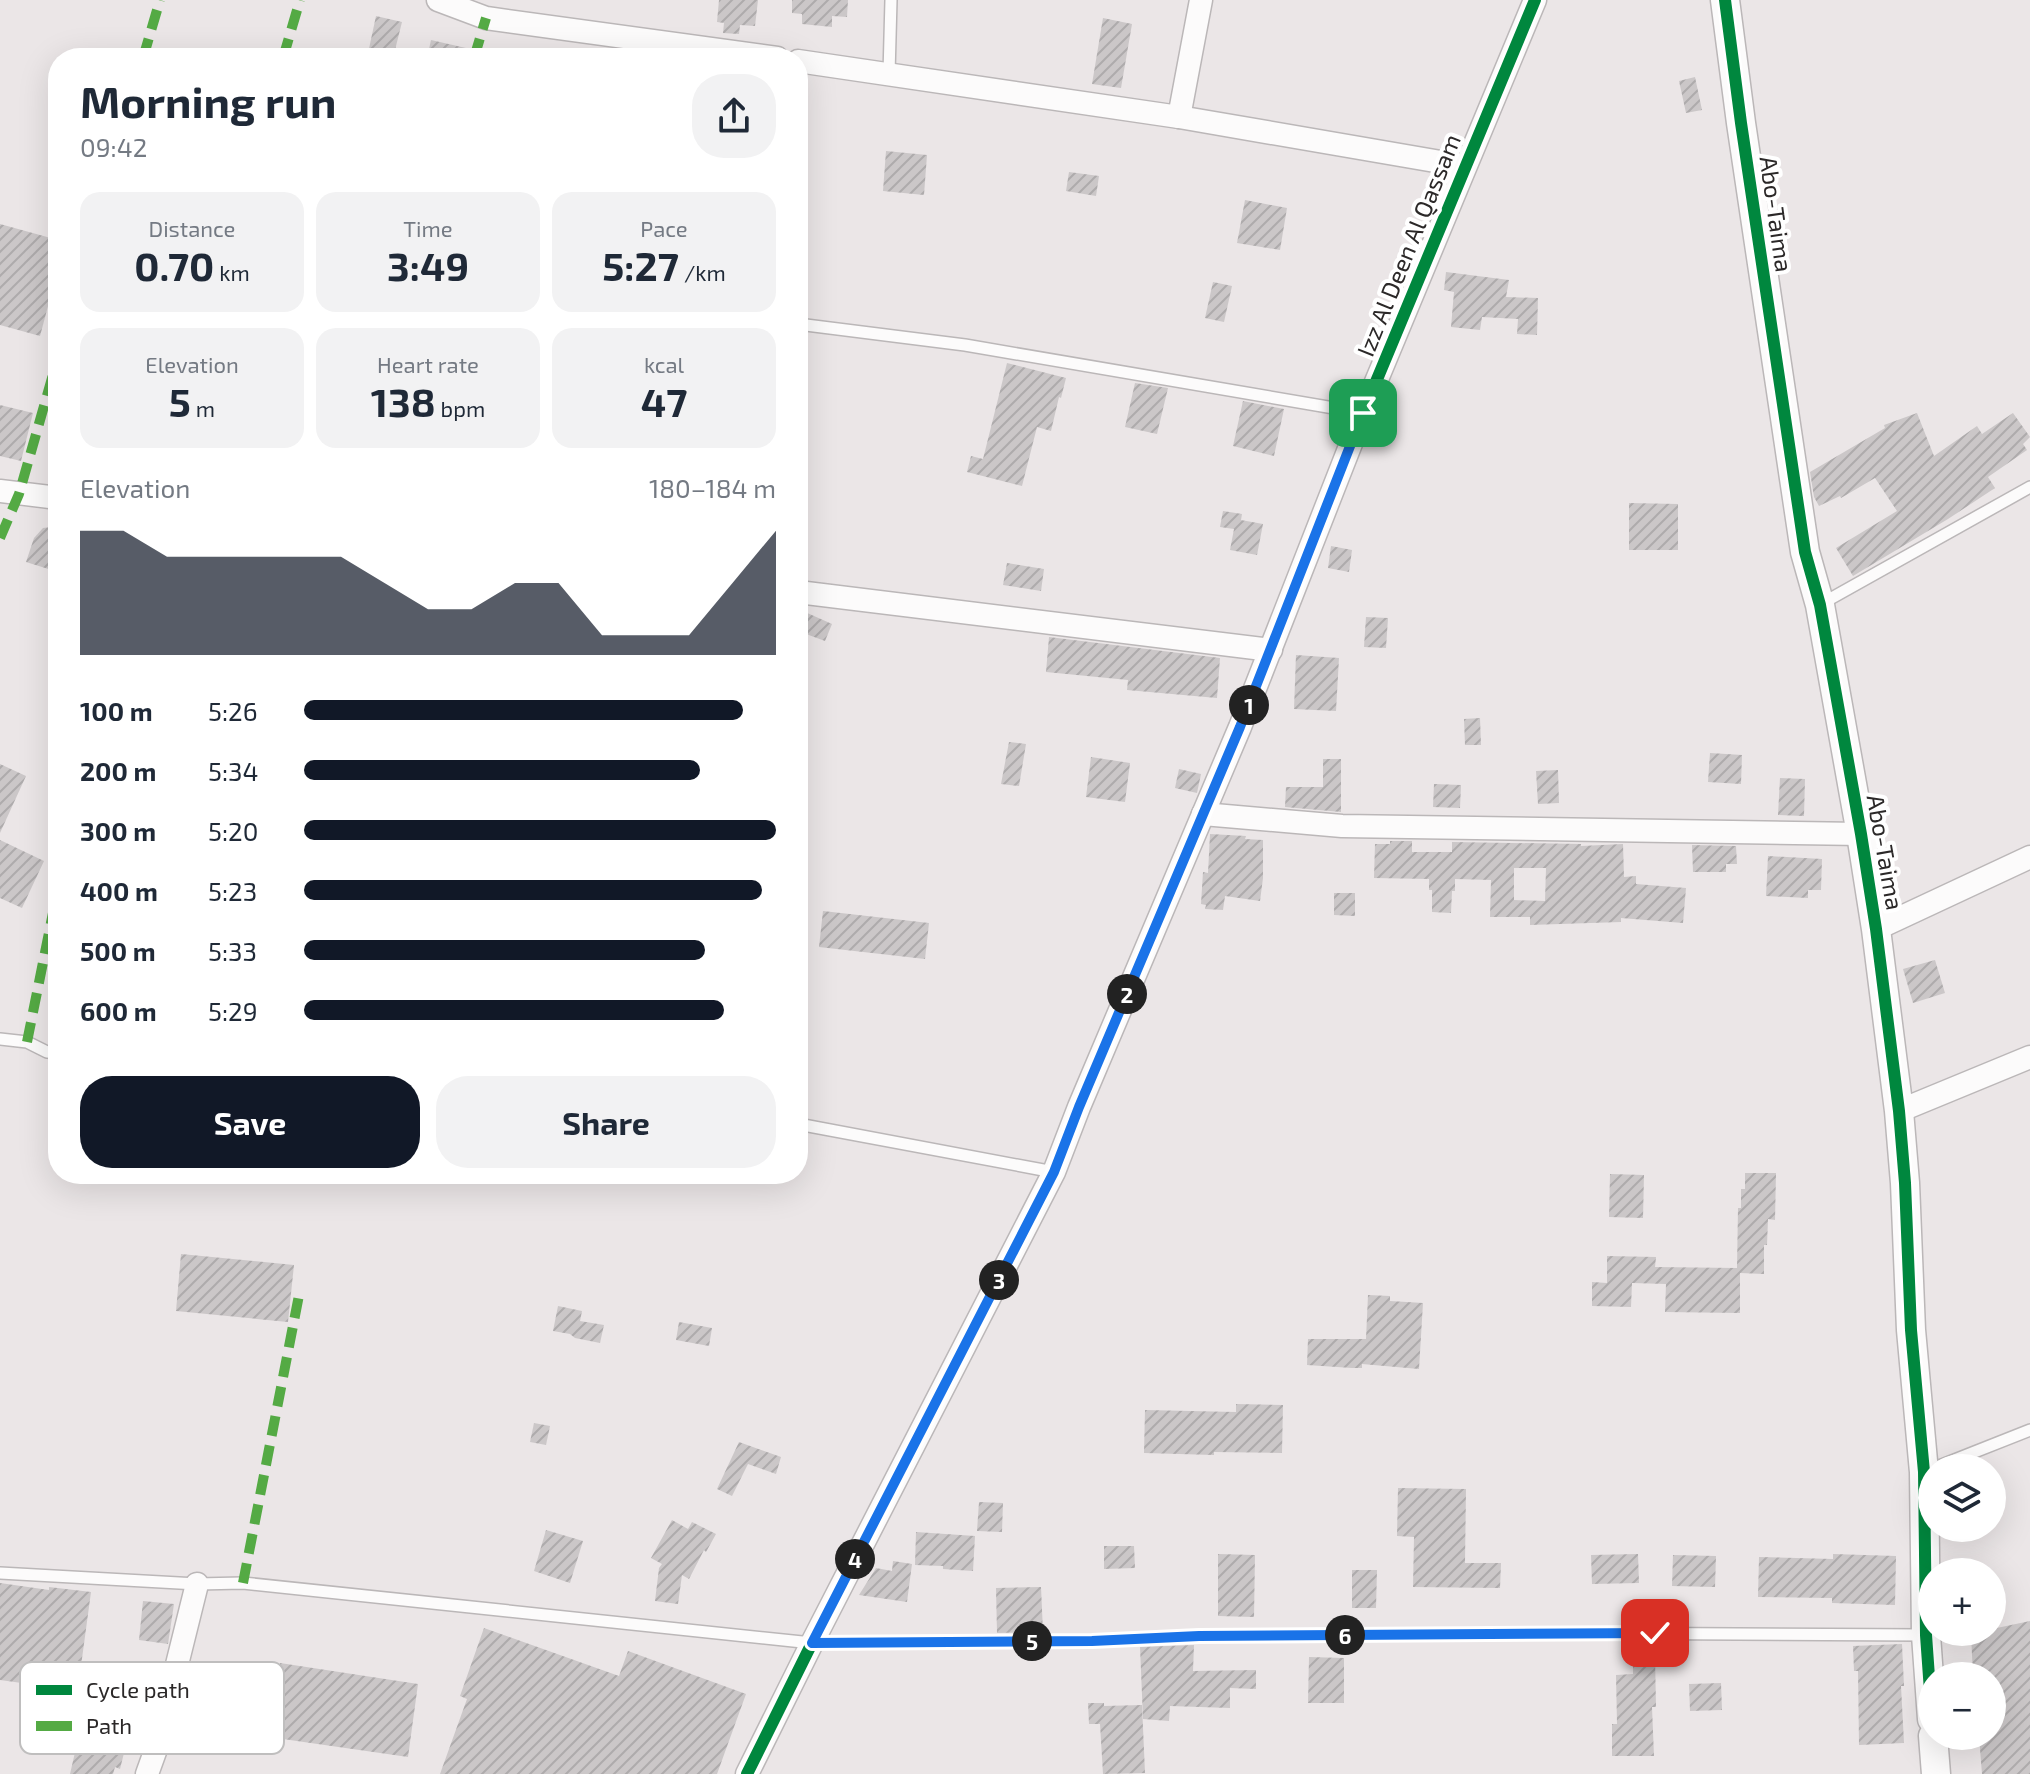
<!DOCTYPE html>
<meta charset="utf-8">
<style>
:root{--surface:#fff;--page:#f2f2f3;--text:#1f2937;--muted:#747a83;--accent:#111827}
body{margin:0;font-family:"Exo 2",sans-serif;background:var(--page);color:var(--text);height:100vh;display:flex;flex-direction:column;font-size:30px;white-space:nowrap}
*{box-sizing:border-box;margin:0}
p{font-size:26px;color:var(--muted)}
.icon{flex:none;width:44px;height:44px;fill:none;stroke:currentColor;stroke-width:2;stroke-linecap:round;stroke-linejoin:round}
.map{position:relative;flex:1;overflow:hidden}
.panel{position:absolute;left:48px;top:48px;width:760px;height:1136px;display:flex;flex-direction:column;background:var(--surface);border-radius:32px;box-shadow:0 8px 32px #0002}
.panel>*{flex:none}
.buttons{position:absolute;left:1918px;top:1454px;display:grid;gap:16px}
.buttons a{display:grid;place-items:center;width:88px;height:88px;border-radius:50%;background:var(--surface);box-shadow:0 8px 32px #0002;font-size:40px}
.pin{position:absolute;display:grid;place-items:center;width:68px;height:68px;color:#fff;margin:-34px;border-radius:16px;box-shadow:0 4px 12px #0006}
.km{position:absolute;width:40px;height:40px;margin:-20px;border-radius:50%;background:#222;color:#fff;font-size:22px;line-height:40px;text-align:center}
.round{display:grid;place-items:center;flex:none;width:84px;height:84px;border-radius:32px;background:var(--page)}
.headline{display:flex;align-items:center;justify-content:space-between;height:136px;padding:0 32px}
h1{font-size:44px;font-weight:700;line-height:60px}
.stats{display:grid;grid-template-columns:repeat(3,1fr);gap:12px;height:136px;padding:8px 32px}
.stats div{display:grid;align-content:center;border-radius:20px;background:var(--page);text-align:center}
.stats b{font-size:40px;font-weight:700}
.stats small{font-size:22px;font-weight:400}
.stats p{font-size:22px}
.chart{height:224px;padding:16px 32px}
.chart p{display:flex;justify-content:space-between}
.chart svg{width:100%;height:144px;margin-top:8px;fill:var(--accent);opacity:.7}
.cta{display:flex;gap:16px;margin-top:auto;padding:16px 32px}
.cta a{flex:1;height:92px;border-radius:32px;background:var(--accent);color:#fff;font-size:32px;font-weight:700;line-height:92px;text-align:center}
.cta a+a{background:var(--page);color:var(--text)}
ul{padding:0 32px;list-style:none;font-size:26px}
li{display:grid;grid-template-columns:128px 96px 1fr;align-items:center;height:60px}
li i{height:20px;border-radius:10px;background:var(--accent)}
.map>svg:first-child{display:block}
</style>
<div class="map">
<svg width="2030" height="1774" viewBox="0 0 2030 1774">
<defs>
<pattern id="building-hatch" width="6" height="6" patternUnits="userSpaceOnUse" patternTransform="scale(2)"><rect width="6" height="6" fill="#cbc7c8"/><path d="M-1 1l2-2M0 6l6-6M5 7l2-2" fill="none" stroke="#aeabac"/></pattern>
</defs>
<rect width="100%" height="100%" fill="#ebe6e7"/>
<!-- building -->
<g fill="url(#building-hatch)" fill-rule="evenodd">
<polygon points="719,0 758,0 755,26 740,25 739,34 723,33 724,23 717,22"/>
<polygon points="792,0 848,0 847,17 832,16 832,27 802,24 802,14 792,13"/>
<polygon points="376,16 402,22 393,58 367,58"/>
<polygon points="1103,18 1132,24 1121,88 1092,84"/>
<polygon points="431,40 479,51 479,58 427,58"/>
<polygon points="1695,77 1702,110 1686,113 1679,81"/>
<polygon points="886,151 927,155 924,195 883,191"/>
<polygon points="1069,172 1099,176 1096,196 1066,191"/>
<polygon points="1245,200 1287,208 1280,250 1237,243"/>
<polygon points="0,224 58,240 58,269 40,336 0,325"/>
<polygon points="1446,272 1509,280 1506,297 1538,298 1537,335 1517,334 1518,319 1482,317 1480,330 1451,327 1454,292 1444,290"/>
<polygon points="1213,282 1232,286 1224,322 1205,318"/>
<polygon points="1007,363 1066,378 1061,398 1059,397 1051,431 1037,427 1022,486 967,472 971,456 983,459"/>
<polygon points="1135,383 1168,388 1157,434 1125,427"/>
<polygon points="1243,401 1284,409 1274,456 1233,446"/>
<polygon points="0,405 33,413 21,461 0,456"/>
<polygon points="1917,413 1934,456 1977,426 1982,434 2013,413 2030,437 2023,444 2027,450 1988,477 1995,488 1948,519 1853,576 1836,548 1897,511 1875,478 1841,498 1840,496 1819,506 1814,497 1810,472 1885,428 1884,425"/>
<polygon points="1629,503 1678,504 1678,550 1629,550"/>
<polygon points="1223,511 1242,514 1241,520 1263,524 1257,555 1230,550 1234,529 1220,527"/>
<polygon points="58,526 58,572 26,562 34,538 43,528"/>
<polygon points="1331,546 1352,550 1349,572 1328,568"/>
<polygon points="1007,563 1044,569 1041,591 1003,585"/>
<polygon points="805,612 832,624 825,641 798,631"/>
<polygon points="1366,617 1388,618 1386,648 1364,647"/>
<polygon points="1049,637 1220,658 1217,698 1127,690 1128,680 1046,672"/>
<polygon points="1296,655 1339,658 1336,711 1294,709"/>
<polygon points="1480,718 1481,745 1465,745 1464,719"/>
<polygon points="1009,742 1026,744 1019,786 1001,784"/>
<polygon points="1710,753 1742,755 1741,784 1708,782"/>
<polygon points="1091,757 1130,763 1125,802 1086,797"/>
<polygon points="1323,759 1341,759 1341,812 1285,807 1286,787 1323,787"/>
<polygon points="0,764 26,776 0,833"/>
<polygon points="1179,769 1201,774 1197,793 1175,788"/>
<polygon points="1558,770 1559,803 1538,804 1536,771"/>
<polygon points="1780,778 1805,779 1804,816 1778,815"/>
<polygon points="1434,784 1461,785 1460,808 1433,807"/>
<polygon points="1210,834 1246,836 1245,839 1263,840 1263,878 1260,901 1225,896 1223,910 1205,909 1206,905 1201,904 1203,872 1208,873"/>
<polygon points="0,840 44,861 22,908 0,898"/>
<path d="M1390,841h22v11h40v-10l129,2v2l42,-2 1,33 12,-1v8l50,4 -3,35 -62,-5v4l-91,3v-8h-40l1,-37 -36,-1v12h-3l-1,22 -19,-1v-22h-3v-11l-55,-1 1,-34h15zM1514,868h32l-1,33 -31,-1z"/>
<polygon points="1692,845 1736,846 1737,864 1726,864 1726,872 1693,872"/>
<polygon points="1768,856 1822,859 1821,890 1808,890 1808,898 1766,896"/>
<polygon points="1334,893 1355,893 1355,916 1334,915"/>
<polygon points="823,911 929,923 925,959 819,947"/>
<polygon points="1935,960 1945,993 1913,1003 1903,969"/>
<polygon points="1745,1173 1776,1173 1775,1220 1768,1219 1767,1245 1764,1245 1764,1274 1740,1273 1740,1313 1665,1312 1666,1284 1632,1283 1631,1307 1592,1306 1592,1282 1607,1283 1607,1256 1656,1257 1655,1267 1737,1268 1738,1208 1741,1208 1741,1189 1745,1189"/>
<polygon points="1610,1174 1644,1175 1643,1218 1609,1217"/>
<polygon points="181,1254 294,1265 288,1322 176,1311"/>
<polygon points="1368,1295 1390,1296 1390,1301 1423,1303 1419,1369 1362,1364 1362,1368 1352,1368 1307,1365 1308,1339 1366,1339"/>
<polygon points="558,1306 582,1311 580,1321 604,1325 600,1343 575,1338 570,1334 553,1331"/>
<polygon points="679,1322 712,1328 709,1346 676,1340"/>
<polygon points="1236,1404 1283,1405 1282,1453 1214,1452 1214,1455 1144,1453 1145,1410 1236,1412"/>
<polygon points="534,1423 550,1426 546,1445 530,1442"/>
<polygon points="739,1442 781,1457 776,1474 748,1464 732,1496 717,1489"/>
<polygon points="1398,1488 1466,1489 1465,1563 1501,1563 1500,1588 1413,1587 1414,1537 1397,1536"/>
<polygon points="979,1502 1003,1503 1002,1532 977,1531"/>
<polygon points="672,1520 688,1529 692,1522 716,1534 706,1552 704,1550 689,1579 682,1575 678,1604 655,1601 659,1568 662,1564 651,1558"/>
<polygon points="546,1530 583,1541 570,1583 534,1571"/>
<polygon points="916,1532 975,1536 973,1571 943,1569 943,1566 915,1565"/>
<polygon points="1104,1546 1134,1546 1135,1568 1104,1569"/>
<polygon points="1218,1554 1255,1555 1254,1617 1218,1616"/>
<polygon points="1638,1554 1639,1583 1592,1584 1591,1555"/>
<polygon points="1833,1554 1896,1556 1895,1605 1832,1603 1832,1598 1758,1597 1759,1557 1833,1559"/>
<polygon points="1673,1555 1716,1556 1715,1587 1672,1586"/>
<polygon points="893,1561 912,1564 907,1602 859,1595 876,1568 892,1571"/>
<polygon points="1352,1570 1377,1570 1376,1608 1352,1608"/>
<polygon points="0,1583 49,1590 49,1587 91,1592 81,1666 77,1686 74,1686 69,1719 25,1712 29,1684 0,1680"/>
<polygon points="1041,1587 1043,1632 997,1633 996,1588"/>
<polygon points="143,1601 174,1604 168,1644 139,1640"/>
<polygon points="2030,1621 2030,1774 1982,1774 1979,1736 1992,1736 1992,1676 1973,1676 1971,1634 1992,1632 1992,1629"/>
<polygon points="484,1628 619,1676 628,1651 746,1694 717,1774 440,1774 467,1699 460,1696"/>
<polygon points="1902,1644 1904,1686 1901,1686 1904,1743 1859,1745 1858,1671 1854,1671 1853,1646"/>
<polygon points="1194,1645 1193,1671 1256,1670 1256,1689 1230,1688 1230,1708 1170,1706 1169,1721 1143,1719 1140,1647"/>
<polygon points="1633,1656 1655,1656 1656,1707 1652,1707 1654,1756 1612,1756 1612,1724 1617,1724 1616,1675 1633,1674"/>
<polygon points="1309,1657 1344,1658 1344,1703 1308,1703"/>
<polygon points="280,1663 418,1684 408,1757 269,1737"/>
<polygon points="1721,1683 1722,1710 1690,1711 1689,1684"/>
<polygon points="1088,1703 1104,1703 1104,1706 1142,1705 1145,1773 1103,1774 1100,1724 1089,1724"/>
<polygon points="79,1735 126,1745 120,1769 115,1767 113,1774 70,1774"/>
</g>
<g fill="none" stroke-linecap="round" stroke-linejoin="round">
<defs>
<g id="service">
<polyline points="889,74 891,0"/>
<polyline points="798,324 965,345 1363,413"/>
<polyline points="1821,604 2030,487"/>
<polyline points="0,1039 27,1042 47,1052 58,1053"/>
<polyline points="798,1124 1054,1172"/>
<polyline points="1934,1468 2030,1430"/>
<polyline points="0,1573 197,1584 243,1583 812,1643 1092,1641 1199,1636 1565,1633 1924,1635"/>
</g>
<g id="minor">
<polyline points="438,0 486,18 777,58"/>
<polyline points="798,61 1179,117 1464,166"/>
<polyline points="1179,117 1201,0"/>
<polyline points="0,491 58,498"/>
<polyline points="798,592 1271,650"/>
<polyline points="1203,814 1342,826 1861,834"/>
<polyline points="1876,929 2030,857"/>
<polyline points="1899,1111 2030,1057"/>
<polyline points="147,1774 156,1749 197,1584"/>
<polyline points="747,1774 812,1643 1054,1172 1079,1107 1240,727 1363,413 1535,0"/>
</g>
<g id="tertiary">
<polyline points="1725,0 1741,123 1805,552 1820,605 1861,834 1876,929 1899,1111 1905,1183 1911,1330 1924,1472 1926,1635 1932,1719"/>
<polyline points="1933,1736 1936,1774"/>
</g>
</defs>
<!-- service casing -->
<use href="#service" stroke="#bbb7b8" stroke-width="14"/>
<!-- minor casing -->
<use href="#minor" stroke="#bbb7b8" stroke-width="25"/>
<!-- tertiary casing -->
<use href="#tertiary" stroke="#bbb7b8" stroke-width="31"/>
<!-- service -->
<use href="#service" stroke="#fcfbfb" stroke-width="11"/>
<!-- minor -->
<use href="#minor" stroke="#fcfbfb" stroke-width="22"/>
<!-- tertiary -->
<use href="#tertiary" stroke="#fcfbfb" stroke-width="28"/>
<!-- quiet -->
<g stroke="#54aa44" stroke-width="10" stroke-dasharray="20 10" stroke-linecap="butt">
<polyline points="143,58 160,0"/>
<polyline points="283,58 300,0"/>
<polyline points="474,58 486,18"/>
<polyline points="0,538 19,494 58,357"/>
<polyline points="27,1042 58,888"/>
<polyline points="243,1583 300,1290"/>
</g>
<defs>
<g id="cycleway">
<polyline points="1725,0 1741,123 1805,552 1820,605 1861,834 1876,929 1899,1111 1905,1183 1911,1330 1924,1472 1926,1635 1932,1719"/>
<polyline points="747,1774 812,1643 1054,1172 1079,1107 1240,727 1363,413 1535,0"/>
</g>
</defs>
<!-- cycleway casing -->
<use href="#cycleway" stroke="#fff" stroke-width="17"/>
<!-- cycleway -->
<use href="#cycleway" stroke="#00873e" stroke-width="12"/>
</g>
<g fill="none" stroke-linecap="round" stroke-linejoin="round">
<defs>
<polyline id="route" points="1363,413 1240,727 1079,1107 1054,1172 812,1643 1092,1641 1199,1636 1655,1633"/>
</defs>
<!-- route casing -->
<use href="#route" stroke="#fff" stroke-width="16"/>
<!-- route -->
<use href="#route" stroke="#1a73e8" stroke-width="10"/>
</g>
<g text-anchor="middle" dominant-baseline="central" stroke-width="8" stroke-linejoin="round" paint-order="stroke">
<!-- street labels -->
<g font-size="24" fill="#2b2828" stroke="#fff">
<text transform="translate(1777 214) rotate(82)">Abo-Taima</text>
<text transform="translate(1408 245) rotate(-68)">Izz Al Deen Al Qassam</text>
<text transform="translate(1886 852) rotate(80)">Abo-Taima</text>
</g>
</g>
<!-- legend -->
<rect x="20" y="1662" width="264" height="92" rx="12" fill="#fff" stroke="#bfbebe" stroke-width="2"/>
<rect x="36" y="1685" width="36" height="10" fill="#00873e"/>
<rect x="36" y="1721" width="36" height="10" fill="#54aa44"/>
<g font-size="22" fill="#2b2828">
<text x="86" y="1698">Cycle path</text>
<text x="86" y="1734">Path</text>
</g>
</svg>
<div class="buttons">
<a><svg class="icon" aria-label="layers" viewBox="0 0 24 24"><path d="M12 4l9 5-9 5-9-5zM3 14l9 5 9-5"/></svg></a>
<a>+</a>
<a>−</a>
</div>
<div class="pin" style="left:1363px;top:413px;background:#1e9e55"><svg class="icon" aria-label="arrive" viewBox="0 0 24 24"><path d="M6 21V4h12l-3 4 3 4H6"/></svg></div>
<div class="pin" style="left:1655px;top:1633px;background:#d93025"><svg class="icon" aria-label="check" viewBox="0 0 24 24"><path d="M5 12l5 5 9-10"/></svg></div>
<b class="km" style="left:1249px;top:705px">1</b>
<b class="km" style="left:1127px;top:994px">2</b>
<b class="km" style="left:999px;top:1280px">3</b>
<b class="km" style="left:855px;top:1559px">4</b>
<b class="km" style="left:1032px;top:1641px">5</b>
<b class="km" style="left:1345px;top:1635px">6</b>
<section class="panel">
<div class="headline"><div><h1>Morning run</h1><p>09:42</p></div><a class="round"><svg class="icon" aria-label="share" viewBox="0 0 24 24"><path d="M12 15V3M7 8l5-5 5 5M5 13v7h14v-7"/></svg></a></div>
<div class="stats">
<div><p>Distance</p><b>0.70<small> km</small></b></div>
<div><p>Time</p><b>3:49</b></div>
<div><p>Pace</p><b>5:27<small> /km</small></b></div>
</div>
<div class="stats">
<div><p>Elevation</p><b>5<small> m</small></b></div>
<div><p>Heart rate</p><b>138<small> bpm</small></b></div>
<div><p>kcal</p><b>47</b></div>
</div>
<div class="chart"><p><span>Elevation</span>180–184 m</p>
<svg viewBox="0 0 160 44" preserveAspectRatio="none"><path d="M0 44V6L10 6L20 14L30 14L40 14L50 14L60 14L70 22L80 30L90 30L100 22L110 22L120 38L130 38L140 38L150 22L160 6V44z"/></svg>
</div>
<ul>
<li><b>100 m</b>5:26<i style="width:93%"></i></li>
<li><b>200 m</b>5:34<i style="width:84%"></i></li>
<li><b>300 m</b>5:20<i style="width:100%"></i></li>
<li><b>400 m</b>5:23<i style="width:97%"></i></li>
<li><b>500 m</b>5:33<i style="width:85%"></i></li>
<li><b>600 m</b>5:29<i style="width:89%"></i></li>
</ul>
<div class="cta"><a>Save</a><a>Share</a></div>
</section>
</div>
